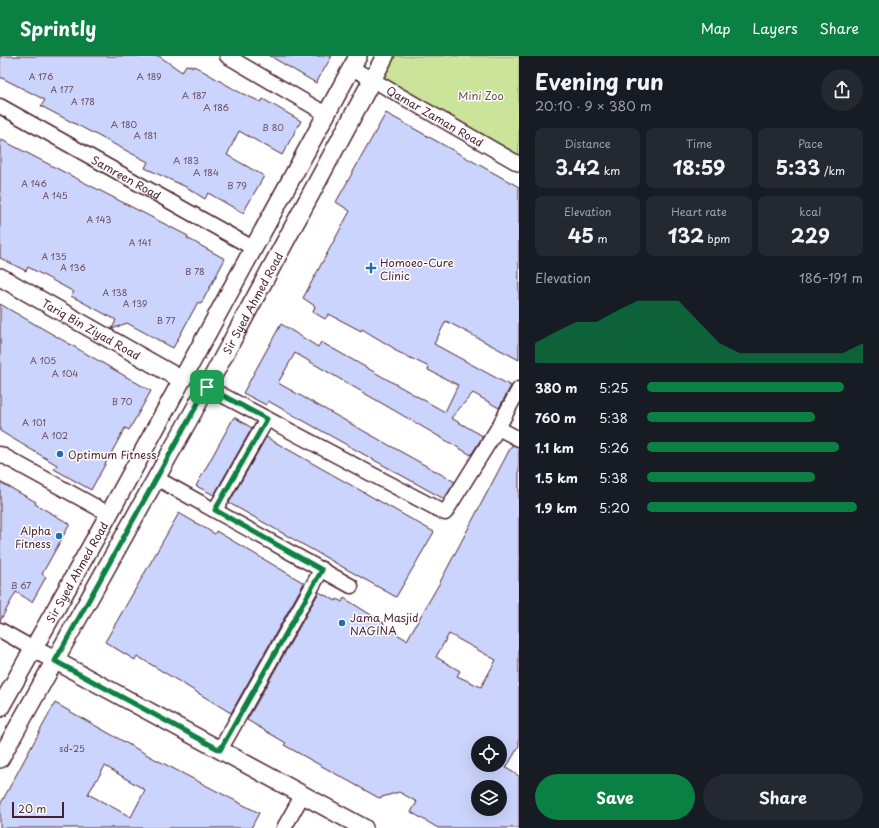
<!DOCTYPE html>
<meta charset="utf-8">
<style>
:root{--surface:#171b24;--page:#242831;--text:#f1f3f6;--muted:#9ea1a6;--accent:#0b8043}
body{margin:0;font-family:"Playpen Sans",sans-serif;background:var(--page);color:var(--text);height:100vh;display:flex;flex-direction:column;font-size:15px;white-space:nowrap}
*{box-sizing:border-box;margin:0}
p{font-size:13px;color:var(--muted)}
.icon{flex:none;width:22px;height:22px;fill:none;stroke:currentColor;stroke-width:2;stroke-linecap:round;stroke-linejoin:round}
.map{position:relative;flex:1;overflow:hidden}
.drawer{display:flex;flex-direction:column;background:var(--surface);width:360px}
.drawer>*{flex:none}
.fabs{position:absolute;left:471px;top:680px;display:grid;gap:8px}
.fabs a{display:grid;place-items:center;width:36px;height:36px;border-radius:50%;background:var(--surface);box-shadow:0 4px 16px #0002;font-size:20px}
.scale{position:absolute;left:12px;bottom:10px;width:52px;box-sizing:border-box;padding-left:4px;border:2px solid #4a1f2b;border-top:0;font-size:11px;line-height:14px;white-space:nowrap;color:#4a1f2b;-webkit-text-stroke:3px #fff;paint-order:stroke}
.pin{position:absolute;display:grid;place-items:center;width:34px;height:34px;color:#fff;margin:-17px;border-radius:8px;box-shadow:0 2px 6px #0006}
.round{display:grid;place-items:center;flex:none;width:42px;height:42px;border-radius:21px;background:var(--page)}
.overview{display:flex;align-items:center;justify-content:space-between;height:68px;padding:0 16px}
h1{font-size:22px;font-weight:700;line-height:30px}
.stats{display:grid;grid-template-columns:repeat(3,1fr);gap:6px;height:68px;padding:4px 16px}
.stats div{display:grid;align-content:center;border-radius:8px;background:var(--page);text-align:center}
.stats b{font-size:20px;font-weight:700}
.stats small{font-size:11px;font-weight:400}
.stats p{font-size:11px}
.chart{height:112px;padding:8px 16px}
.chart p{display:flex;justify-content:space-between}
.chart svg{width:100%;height:72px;margin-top:4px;fill:var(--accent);opacity:.7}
.action{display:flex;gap:8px;margin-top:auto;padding:8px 16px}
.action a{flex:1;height:46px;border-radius:24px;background:var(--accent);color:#fff;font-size:16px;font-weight:700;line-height:46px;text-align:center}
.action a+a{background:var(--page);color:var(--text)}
ul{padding:0 16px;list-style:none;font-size:13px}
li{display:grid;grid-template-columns:64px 48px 1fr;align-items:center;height:30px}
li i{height:10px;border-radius:5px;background:var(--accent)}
header{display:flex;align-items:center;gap:24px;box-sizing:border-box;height:56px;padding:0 20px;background:var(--accent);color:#fff}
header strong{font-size:19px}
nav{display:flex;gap:22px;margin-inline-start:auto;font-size:14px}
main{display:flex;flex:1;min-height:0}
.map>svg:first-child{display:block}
</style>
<header>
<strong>Sprintly</strong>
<nav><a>Map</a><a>Layers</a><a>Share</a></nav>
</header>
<main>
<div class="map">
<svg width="519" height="772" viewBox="0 0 519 772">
<rect width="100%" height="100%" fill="#fff"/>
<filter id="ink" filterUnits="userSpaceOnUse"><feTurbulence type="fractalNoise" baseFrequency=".025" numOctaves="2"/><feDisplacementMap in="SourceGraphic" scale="8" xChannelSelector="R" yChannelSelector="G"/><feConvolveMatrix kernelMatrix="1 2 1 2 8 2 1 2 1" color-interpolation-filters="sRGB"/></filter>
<g filter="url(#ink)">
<!-- green -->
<polygon fill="#cbe49a" stroke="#8a8262" points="385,0 519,0 519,104 372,23"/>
<!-- building -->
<g fill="#cbd4fc" stroke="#4a1f2b" fill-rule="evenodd">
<polygon points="0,0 159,0 182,16 186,9 196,11 239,36 261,46 263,43 301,65 282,99 239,75 227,99 264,120 243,157 208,137 205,143 186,131 145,112 148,106 41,50 45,44 0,21"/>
<polygon points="270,0 332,0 316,27"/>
<polygon points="386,57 519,131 519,304 446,265 434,288 511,330 499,352 473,337 451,362 483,380 471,399 295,297 278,327 455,426 444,443 268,345 266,349 243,337 281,268 318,291 321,286 445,356 458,329 428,314 429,311 394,294 395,293 362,273 361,275 329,258 325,263 313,256 315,250 303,242 350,155 336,146"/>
<polygon points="0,83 188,180 187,182 225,203 201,248 198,246 173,292 127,267 112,273 116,264 71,240 74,236 28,211 26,215 0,202"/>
<polygon points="0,248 151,335 129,374 125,372 91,434 54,413 57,409 0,375"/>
<polygon points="234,361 252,372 214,439 196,430"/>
<polygon points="266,381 434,476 396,541 229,447"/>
<path d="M512,389l7,2v299l-13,22 13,8v52h-81l-27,-16 6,-10 -18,-10 -20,6 -95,-53 2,-2 -39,-23 72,-128 17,9 1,-2 5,3 2,-4 40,25 -1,3 24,14 32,-56zM449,578l47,26 -15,27 -24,-11 3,-5 -24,-14zM478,687h22v22h-22zM478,731h22v22h-22z"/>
<polygon points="0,426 36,446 35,448 70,468 42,518 46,521 32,546 16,536 0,565"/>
<polygon points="179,457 215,478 216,475 304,527 231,657 137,600 135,604 105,586"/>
<path d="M55,647l98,55 106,55 -8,15h-251v-23zM105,710l40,24 -14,27 -43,-23z"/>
</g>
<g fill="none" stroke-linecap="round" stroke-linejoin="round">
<defs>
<g id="minor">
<polyline points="227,0 326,58"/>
<path id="s1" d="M352,12l167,96"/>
<path id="s2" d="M0,50l253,142"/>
<polyline points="207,331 445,457 498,372 519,333"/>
<polyline points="498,372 519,383"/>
<polyline points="0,398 109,458"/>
<polyline points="156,422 351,530"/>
<polyline points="215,454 267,363"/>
<polyline points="0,574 34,593"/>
<polyline points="220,694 322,513"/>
<polyline points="284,772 303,738"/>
</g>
<g id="tertiary">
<path id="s3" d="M0,221l182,103"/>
<polyline points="34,593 364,772"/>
<path id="s4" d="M0,652l109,-194 249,-458"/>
<path id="s5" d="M0,703l207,-372 178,-331"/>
</g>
</defs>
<!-- minor casing -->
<use href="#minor" stroke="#4a1f2b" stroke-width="17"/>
<!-- tertiary casing -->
<use href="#tertiary" stroke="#4a1f2b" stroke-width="20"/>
<!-- minor -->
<use href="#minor" stroke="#fff" stroke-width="14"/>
<!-- tertiary -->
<use href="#tertiary" stroke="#fff" stroke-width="17"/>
</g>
</g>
<g fill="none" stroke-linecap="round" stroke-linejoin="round" filter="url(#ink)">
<defs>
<polygon id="route" points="207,331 267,363 215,454 322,514 220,694 55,605"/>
</defs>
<!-- route casing -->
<use href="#route" stroke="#fff" stroke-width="8"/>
<!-- route -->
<use href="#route" stroke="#0b8043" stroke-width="5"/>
</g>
<!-- markers -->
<g fill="#1f6fb2" stroke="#fff" stroke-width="1.5">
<path d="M369 206h4v4h4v4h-4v4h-4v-4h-4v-4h4z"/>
<circle cx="60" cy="398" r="4"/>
<circle cx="59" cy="480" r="4"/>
<circle cx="342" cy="567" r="4"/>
</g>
<g text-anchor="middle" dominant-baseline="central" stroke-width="3" stroke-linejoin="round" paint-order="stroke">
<!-- number labels -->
<g font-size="9" fill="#6a4c5f">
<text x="41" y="20">A 176</text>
<text x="149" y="20">A 189</text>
<text x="62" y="33">A 177</text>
<text x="194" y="39">A 187</text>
<text x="83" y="45">A 178</text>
<text x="216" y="51">A 186</text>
<text x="124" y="68">A 180</text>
<text x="273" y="71">B 80</text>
<text x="145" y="79">A 181</text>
<text x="186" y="104">A 183</text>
<text x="206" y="116">A 184</text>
<text x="34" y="127">A 146</text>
<text x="237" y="129">B 79</text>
<text x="55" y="139">A 145</text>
<text x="99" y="163">A 143</text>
<text x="140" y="186">A 141</text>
<text x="54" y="200">A 135</text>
<text x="73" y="211">A 136</text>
<text x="195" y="215">B 78</text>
<text x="115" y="236">A 138</text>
<text x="135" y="247">A 139</text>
<text x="166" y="264">B 77</text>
<text x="43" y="304">A 105</text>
<text x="65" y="317">A 104</text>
<text x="122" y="345">B 70</text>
<text x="34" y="366">A 101</text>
<text x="55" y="379">A 102</text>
<text x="21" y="529">B 67</text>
<text x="72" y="692">sd-25</text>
</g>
<!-- park labels -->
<g font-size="11" fill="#6a5047" stroke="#fff">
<text x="481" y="39">Mini Zoo</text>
</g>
<!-- street labels -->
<g font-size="11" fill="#4a1f2b" stroke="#fff">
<text stroke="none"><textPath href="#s1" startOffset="96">Qamar Zaman Road</textPath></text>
<text stroke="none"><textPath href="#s2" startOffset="145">Samreen Road</textPath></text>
<text stroke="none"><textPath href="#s5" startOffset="521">Sir Syed Ahmed Road</textPath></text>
<text stroke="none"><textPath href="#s3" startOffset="105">Tariq Bin Ziyad Road</textPath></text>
<text stroke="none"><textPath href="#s4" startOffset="156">Sir Syed Ahmed Road</textPath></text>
</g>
<!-- poi labels -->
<g font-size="11" fill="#4a1f2b" stroke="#fff" text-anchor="start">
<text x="380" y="206">Homoeo-Cure<tspan x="380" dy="13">Clinic</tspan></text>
<text x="68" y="398">Optimum Fitness</text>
<text x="51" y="474" text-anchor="end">Alpha<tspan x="51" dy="13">Fitness</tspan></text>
<text x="350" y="561">Jama Masjid<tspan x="350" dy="13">NAGINA</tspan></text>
</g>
</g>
</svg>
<div class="fabs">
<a><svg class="icon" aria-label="locate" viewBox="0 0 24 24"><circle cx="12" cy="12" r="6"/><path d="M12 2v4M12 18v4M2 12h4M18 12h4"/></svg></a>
<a><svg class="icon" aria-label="layers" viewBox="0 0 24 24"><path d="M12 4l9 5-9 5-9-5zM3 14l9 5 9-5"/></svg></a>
</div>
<div class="scale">20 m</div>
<div class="pin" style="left:207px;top:331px;background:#1e9e55"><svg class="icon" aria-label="arrive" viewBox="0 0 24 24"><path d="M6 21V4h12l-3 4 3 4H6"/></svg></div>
</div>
<section class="drawer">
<div class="overview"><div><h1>Evening run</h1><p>20:10 · 9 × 380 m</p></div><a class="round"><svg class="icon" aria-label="share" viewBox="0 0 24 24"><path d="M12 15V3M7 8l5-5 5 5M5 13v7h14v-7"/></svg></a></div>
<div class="stats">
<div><p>Distance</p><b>3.42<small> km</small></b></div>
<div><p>Time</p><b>18:59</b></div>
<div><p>Pace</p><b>5:33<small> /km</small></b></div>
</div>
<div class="stats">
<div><p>Elevation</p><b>45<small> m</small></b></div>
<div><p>Heart rate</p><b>132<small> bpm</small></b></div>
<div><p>kcal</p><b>229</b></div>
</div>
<div class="chart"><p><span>Elevation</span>186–191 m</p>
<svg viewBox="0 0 160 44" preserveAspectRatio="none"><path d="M0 44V32L10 25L20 19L30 19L40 12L50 6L60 6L70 6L80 19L90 32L100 38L110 38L120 38L130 38L140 38L150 38L160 32V44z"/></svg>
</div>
<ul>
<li><b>380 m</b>5:25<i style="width:91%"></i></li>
<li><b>760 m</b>5:38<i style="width:78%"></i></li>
<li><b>1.1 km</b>5:26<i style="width:89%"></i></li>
<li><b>1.5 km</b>5:38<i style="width:78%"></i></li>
<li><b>1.9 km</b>5:20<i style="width:97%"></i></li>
</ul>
<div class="action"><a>Save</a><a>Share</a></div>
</section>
</main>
